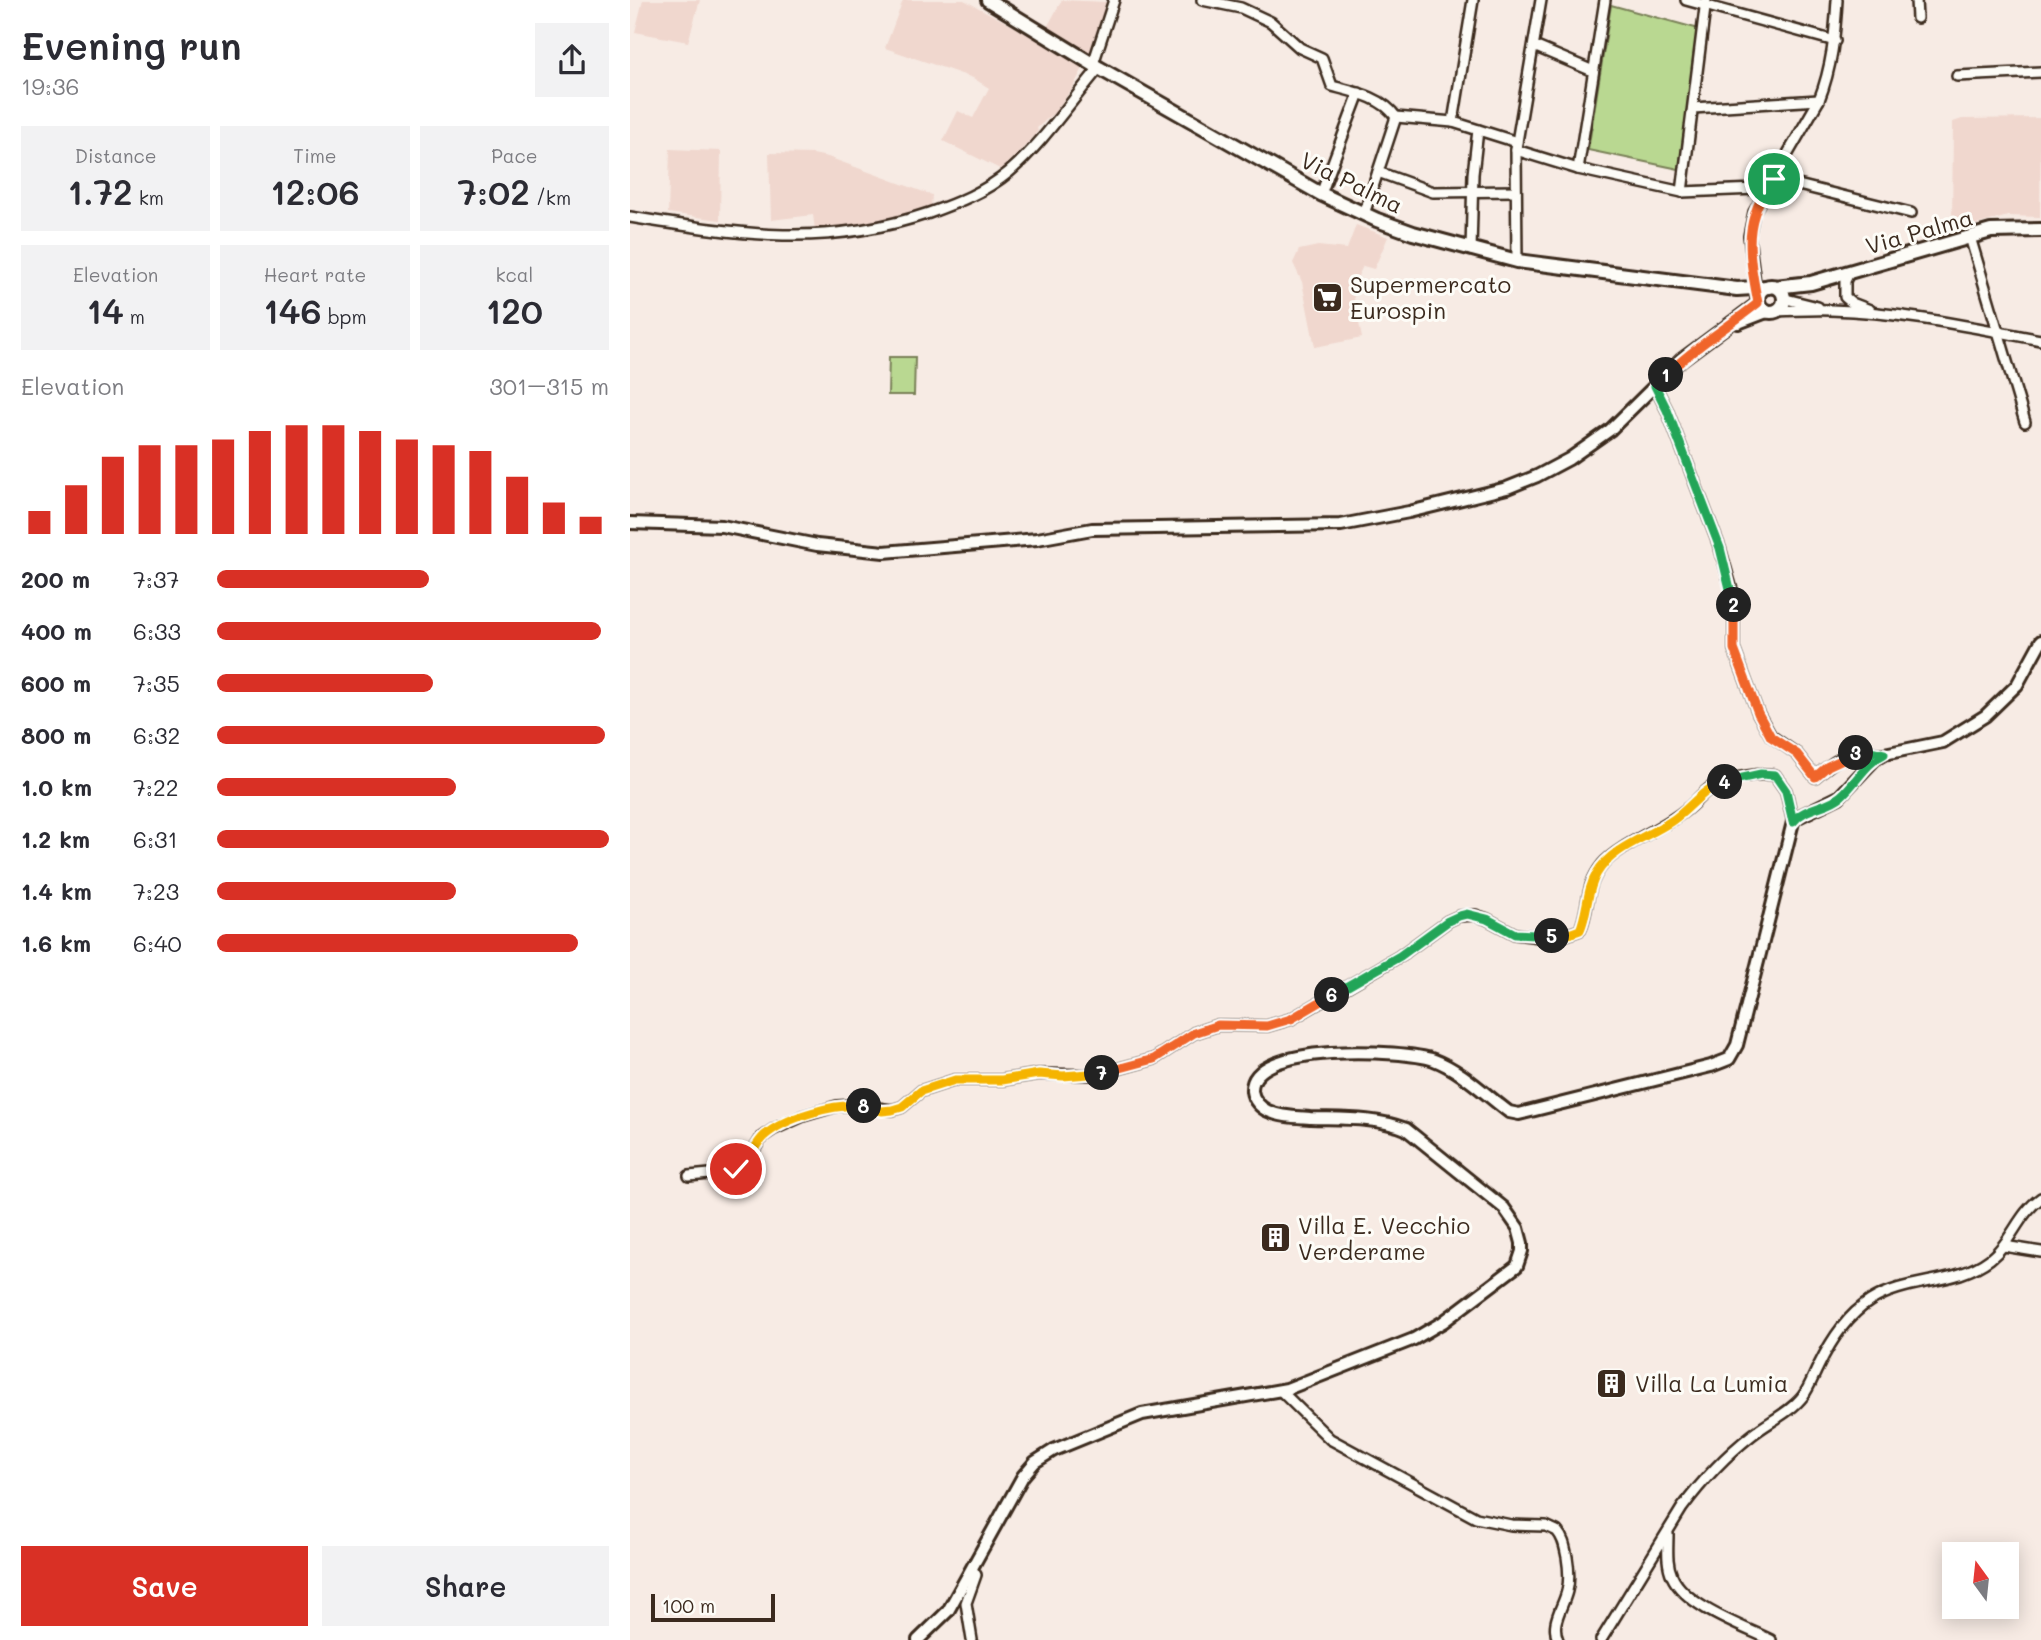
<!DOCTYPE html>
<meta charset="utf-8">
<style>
:root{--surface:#fff;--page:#f2f2f3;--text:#2b2b33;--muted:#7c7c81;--accent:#d93025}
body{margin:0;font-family:Mali,sans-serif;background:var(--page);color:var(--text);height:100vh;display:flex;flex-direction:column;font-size:26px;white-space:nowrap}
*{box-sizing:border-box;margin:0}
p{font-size:23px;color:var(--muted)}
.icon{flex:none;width:38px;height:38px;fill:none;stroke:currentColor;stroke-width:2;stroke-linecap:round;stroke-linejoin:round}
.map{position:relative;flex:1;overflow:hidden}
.sheet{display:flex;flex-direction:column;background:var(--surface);width:630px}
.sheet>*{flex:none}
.needle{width:46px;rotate:345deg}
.fabs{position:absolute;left:1312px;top:1542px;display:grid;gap:14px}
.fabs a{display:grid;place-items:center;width:77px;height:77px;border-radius:0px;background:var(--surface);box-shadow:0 4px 18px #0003;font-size:35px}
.scale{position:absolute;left:21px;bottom:18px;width:124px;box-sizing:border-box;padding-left:7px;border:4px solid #3b2a1e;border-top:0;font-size:19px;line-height:24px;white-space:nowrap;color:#3b2a1e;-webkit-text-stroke:5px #fdfcf7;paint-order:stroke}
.pin{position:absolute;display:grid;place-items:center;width:60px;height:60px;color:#fff;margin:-30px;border:4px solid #fff;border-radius:50%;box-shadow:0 2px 7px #0007}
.km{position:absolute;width:35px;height:35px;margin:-18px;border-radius:50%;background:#222;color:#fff;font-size:19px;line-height:35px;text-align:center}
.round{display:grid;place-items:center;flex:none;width:74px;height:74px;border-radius:0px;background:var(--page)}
.overview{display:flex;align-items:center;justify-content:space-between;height:119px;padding:0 21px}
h1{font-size:38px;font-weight:600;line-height:52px}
.stats{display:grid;grid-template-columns:repeat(3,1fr);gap:10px;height:119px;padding:7px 21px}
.stats div{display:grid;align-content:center;border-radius:0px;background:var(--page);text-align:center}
.stats b{font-size:35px;font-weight:600}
.stats small{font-size:19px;font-weight:400}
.stats p{font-size:19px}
.chart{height:196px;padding:14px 21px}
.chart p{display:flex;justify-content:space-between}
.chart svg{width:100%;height:126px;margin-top:7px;stroke:var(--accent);stroke-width:6}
.action{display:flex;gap:14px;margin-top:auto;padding:14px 21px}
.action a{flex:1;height:80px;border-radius:0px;background:var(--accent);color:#fff;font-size:28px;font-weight:600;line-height:80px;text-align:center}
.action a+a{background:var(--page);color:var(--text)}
ul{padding:0 21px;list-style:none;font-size:23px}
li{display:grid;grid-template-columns:112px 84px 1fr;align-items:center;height:52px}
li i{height:18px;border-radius:9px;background:var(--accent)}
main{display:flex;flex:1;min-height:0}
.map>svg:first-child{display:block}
</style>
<main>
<section class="sheet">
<div class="overview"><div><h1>Evening run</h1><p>19:36</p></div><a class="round"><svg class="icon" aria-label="share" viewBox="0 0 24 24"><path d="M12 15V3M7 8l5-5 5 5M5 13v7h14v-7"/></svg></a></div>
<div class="stats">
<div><p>Distance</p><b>1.72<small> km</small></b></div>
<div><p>Time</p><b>12:06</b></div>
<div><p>Pace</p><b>7:02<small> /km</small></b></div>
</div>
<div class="stats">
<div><p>Elevation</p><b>14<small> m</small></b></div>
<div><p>Heart rate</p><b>146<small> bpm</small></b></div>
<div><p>kcal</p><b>120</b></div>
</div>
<div class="chart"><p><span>Elevation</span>301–315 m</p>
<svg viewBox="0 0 160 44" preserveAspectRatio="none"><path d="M5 44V36M15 44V27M25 44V17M35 44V13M45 44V13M55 44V11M65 44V8M75 44V6M85 44V6M95 44V8M105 44V11M115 44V13M125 44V15M135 44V24M145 44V33M155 44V38"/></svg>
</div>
<ul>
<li><b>200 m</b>7:37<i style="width:54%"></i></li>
<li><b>400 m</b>6:33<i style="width:98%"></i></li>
<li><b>600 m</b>7:35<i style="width:55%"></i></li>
<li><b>800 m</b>6:32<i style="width:99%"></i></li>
<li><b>1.0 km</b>7:22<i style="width:61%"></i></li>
<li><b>1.2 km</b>6:31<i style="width:100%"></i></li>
<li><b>1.4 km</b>7:23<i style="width:61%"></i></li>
<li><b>1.6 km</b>6:40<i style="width:92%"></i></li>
</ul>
<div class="action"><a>Save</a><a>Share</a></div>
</section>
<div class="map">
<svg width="1411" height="1640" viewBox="0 0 1411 1640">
<rect width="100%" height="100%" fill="#f7ebe4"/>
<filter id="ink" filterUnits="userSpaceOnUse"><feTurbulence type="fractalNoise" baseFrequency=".0143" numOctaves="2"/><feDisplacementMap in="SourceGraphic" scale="14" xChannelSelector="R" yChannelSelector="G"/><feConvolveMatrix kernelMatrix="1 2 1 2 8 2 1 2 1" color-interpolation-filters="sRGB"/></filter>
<g filter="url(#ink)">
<!-- built -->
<g fill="#f0d7ce">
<polygon points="13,0 70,0 58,42 5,32"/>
<polygon points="273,0 334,0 452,63 452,70 442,89 424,113 407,128 408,131 396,145 372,170 313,141 328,111 343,118 359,88 343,78 255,48"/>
<polygon points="432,0 476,2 461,53 416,29"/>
<polygon points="1411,118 1410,217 1378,216 1327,230 1322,225 1323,122 1332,119"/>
<polygon points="40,149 91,151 90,220 38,213"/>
<polygon points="139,153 183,154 198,157 302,195 301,207 229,227 185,230 183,215 141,220"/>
<polygon points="726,225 758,237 744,269 733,266 722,288 732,338 685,347 672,282 663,263 669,250 688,246 717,249"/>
</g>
<!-- green -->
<g fill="#b9d891" stroke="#7a8158" stroke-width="2">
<polygon points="981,5 1069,29 1049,169 958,150"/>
<polygon points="259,357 285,357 284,395 258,395"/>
</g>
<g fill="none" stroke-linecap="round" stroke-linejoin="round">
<defs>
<g id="minor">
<path d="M572,0l39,8 30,14 29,26 22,10 10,28c23,6 50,11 64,31"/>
<polyline points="1056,0 1205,41"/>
<polyline points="1286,0 1287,18"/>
<polyline points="904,46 963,71"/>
<polyline points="463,64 484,0"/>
<polyline points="1327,76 1411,72"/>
<polyline points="1063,108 1189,100"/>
<polyline points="766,117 823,122 887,142 886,150 948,169 1052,192 1127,189"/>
<polyline points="823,122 843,0"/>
<polyline points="887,142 911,0"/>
<polyline points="886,150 887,261"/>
<polyline points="948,169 975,0"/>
<polyline points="748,172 803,192 886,191"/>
<polyline points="1144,179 1281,213"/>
<polyline points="1052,192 1076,0"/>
<polyline points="691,194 729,93"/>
<polyline points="734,214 766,117"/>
<path d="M0,217c107,17 193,32 299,-4 28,-10 56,-21 80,-41 33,-28 62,-71 90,-104"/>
<polyline points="1340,237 1395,422"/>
<polyline points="841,250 843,174 848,130"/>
<polyline points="1219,273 1215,281 1215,297 1222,303 1240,310"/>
<path d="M1127,298l-8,-62 5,-24 65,-112c13,-33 16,-65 18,-100"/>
<polyline points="1156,299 1188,307"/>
<path d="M1141,311c20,0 40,-2 60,-1 71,2 141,17 210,30"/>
<path d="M1025,386l12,24 53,138 14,49v52l24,64 13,23 26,18 18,23c23,-20 38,-29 69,-23"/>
<path d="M59,1176l31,-3 24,-7 18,-29 12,-8 29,-13 34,-10 18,-1 37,5 10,-3 19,-16 34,-11h47l37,-6 56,1 59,-16 40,-26 24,-8 49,1 24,-7 109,-63 48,-35 11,-5 16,-1 12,4 28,15 25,3 26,-2 14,-5c10,-22 4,-43 23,-66 17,-20 63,-36 85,-56 10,-8 17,-19 29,-24 13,-6 45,-12 58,-9l11,16 7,31"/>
<polyline points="1374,1246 1411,1252"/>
<path d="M651,1391l49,48 146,79 35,7 35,1 11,5c7,8 8,17 10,26 2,12 3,23 0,34 -4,17 -17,31 -9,49"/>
<path d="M1038,1534c0,14 -2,29 4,42 13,30 70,50 99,64"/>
<polyline points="342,1569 346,1575 336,1603 342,1640"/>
<path d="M971,1640l81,-132c20,-27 43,-52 70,-73 16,-13 39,-23 51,-39 6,-8 10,-19 15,-29 12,-25 28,-51 52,-66 38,-24 84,-15 120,-42 22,-17 28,-45 51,-61"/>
</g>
<g id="tertiary">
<polyline points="1108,323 1139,311"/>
<polyline points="0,523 92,526 187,545 254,552 407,539 462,529 711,525 779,512 877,488 907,476 939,459 980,430 1051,360 1128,303"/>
<path d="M288,1640l30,-29 75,-135 12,-14 19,-12 88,-36 145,-25 127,-50 29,-17 74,-56 5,-15v-8l-4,-15 -14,-20 -98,-79c-31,-12 -63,-10 -96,-11 -14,-1 -29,-1 -42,-7 -7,-3 -15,-11 -16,-20 -3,-50 153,-41 182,-31 27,10 52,35 75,52l10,2 192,-48 18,-7 8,-14 56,-223 3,-4 43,-21 36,-38 9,-5 59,-12 42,-26 32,-31 24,-44"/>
</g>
<g id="secondary">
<polyline points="358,0 469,68 691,194 747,220 783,233 887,261 1107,289 1139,287"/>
<circle cx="1141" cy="299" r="13"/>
<polyline points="1145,287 1181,283 1361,231 1411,230"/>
</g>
</defs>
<!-- minor casing -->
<use href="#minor" stroke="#3b2a1e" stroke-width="14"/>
<!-- tertiary casing -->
<use href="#tertiary" stroke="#3b2a1e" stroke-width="16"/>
<!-- secondary casing -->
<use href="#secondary" stroke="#3b2a1e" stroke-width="18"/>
<!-- minor -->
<use href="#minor" stroke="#fdfcf7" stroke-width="9"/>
<!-- tertiary -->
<use href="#tertiary" stroke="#fdfcf7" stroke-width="10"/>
<!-- secondary -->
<use href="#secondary" stroke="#fdfcf7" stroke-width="12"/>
</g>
</g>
<g fill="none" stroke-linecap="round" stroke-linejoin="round" filter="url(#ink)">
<defs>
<path id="split-1" d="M1036,375c28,-28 61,-47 92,-72 -9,-48 -17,-83 16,-124"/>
<polyline id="split-2" points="1036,375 1025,386 1037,410 1090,548 1104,605"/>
<polyline id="split-3" points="1104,605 1104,649 1128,713 1141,737 1167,754 1185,777 1198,766 1226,753"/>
<path id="split-4" d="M1095,782l36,-8 14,1 11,16 7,31c11,-15 34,-14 48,-26 16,-14 24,-33 43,-42l-19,-4 -9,3"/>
<path id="split-5" d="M922,936l14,-1 14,-5c8,-18 6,-39 17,-57 15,-26 52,-36 76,-53 18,-12 30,-32 52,-38"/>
<polyline id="split-6" points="702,995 770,956 818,921 829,916 837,914 857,919 885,934 922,936"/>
<polyline id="split-7" points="472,1073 524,1059 564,1033 588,1025 637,1026 647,1023 661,1019 702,995"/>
<polyline id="split-8" points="234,1106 252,1111 262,1110 272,1107 291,1091 325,1080 372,1080 409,1074 433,1076 472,1073"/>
<path id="split-9" d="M106,1169c14,-5 17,-23 28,-33 22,-19 71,-33 100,-30"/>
</defs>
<!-- split-1 casing -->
<use href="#split-1" stroke="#fff" stroke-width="14"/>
<!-- split-2 casing -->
<use href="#split-2" stroke="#fff" stroke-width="14"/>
<!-- split-3 casing -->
<use href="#split-3" stroke="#fff" stroke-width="14"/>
<!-- split-4 casing -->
<use href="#split-4" stroke="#fff" stroke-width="14"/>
<!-- split-5 casing -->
<use href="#split-5" stroke="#fff" stroke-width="14"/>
<!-- split-6 casing -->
<use href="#split-6" stroke="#fff" stroke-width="14"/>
<!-- split-7 casing -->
<use href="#split-7" stroke="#fff" stroke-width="14"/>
<!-- split-8 casing -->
<use href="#split-8" stroke="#fff" stroke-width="14"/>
<!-- split-9 casing -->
<use href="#split-9" stroke="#fff" stroke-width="14"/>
<!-- split-1 -->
<use href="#split-1" stroke="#f0652b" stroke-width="9"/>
<!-- split-2 -->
<use href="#split-2" stroke="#22a559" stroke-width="9"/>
<!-- split-3 -->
<use href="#split-3" stroke="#f0652b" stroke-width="9"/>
<!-- split-4 -->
<use href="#split-4" stroke="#22a559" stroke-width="9"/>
<!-- split-5 -->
<use href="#split-5" stroke="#f5b400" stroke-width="9"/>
<!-- split-6 -->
<use href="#split-6" stroke="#22a559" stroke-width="9"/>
<!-- split-7 -->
<use href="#split-7" stroke="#f0652b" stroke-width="9"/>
<!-- split-8 -->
<use href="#split-8" stroke="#f5b400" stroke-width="9"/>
<!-- split-9 -->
<use href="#split-9" stroke="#f5b400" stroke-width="9"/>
</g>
<!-- icons -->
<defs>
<symbol id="supermarket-square" viewBox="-11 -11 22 22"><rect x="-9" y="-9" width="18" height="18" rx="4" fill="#3b2a1e" stroke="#fdfcf7"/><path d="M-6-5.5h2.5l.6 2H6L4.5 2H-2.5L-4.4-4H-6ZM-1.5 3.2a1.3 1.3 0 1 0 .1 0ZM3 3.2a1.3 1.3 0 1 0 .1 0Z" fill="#fff"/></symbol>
<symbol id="building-square" viewBox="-11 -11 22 22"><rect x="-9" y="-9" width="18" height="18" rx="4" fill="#3b2a1e" stroke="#fdfcf7"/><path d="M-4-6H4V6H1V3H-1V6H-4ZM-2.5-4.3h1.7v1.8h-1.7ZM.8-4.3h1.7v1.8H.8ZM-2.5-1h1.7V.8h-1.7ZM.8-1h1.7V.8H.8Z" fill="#fff"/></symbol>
</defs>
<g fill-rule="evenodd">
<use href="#supermarket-square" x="680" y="280" width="35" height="35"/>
<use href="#building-square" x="628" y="1220" width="35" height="35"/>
<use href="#building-square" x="964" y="1366" width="35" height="35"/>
</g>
<g text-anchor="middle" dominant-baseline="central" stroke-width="6" stroke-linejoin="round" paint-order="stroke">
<!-- street labels -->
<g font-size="23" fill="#3b2a1e" stroke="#fdfcf7">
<text transform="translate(722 182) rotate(26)">Via Palma</text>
<text transform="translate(1289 231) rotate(-16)">Via Palma</text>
</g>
<!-- poi labels -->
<g font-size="23" fill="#3b2a1e" stroke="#fdfcf7" text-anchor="start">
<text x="720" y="284">Supermercato<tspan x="720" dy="26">Eurospin</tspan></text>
<text x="668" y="1225">Villa E. Vecchio<tspan x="668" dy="26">Verderame</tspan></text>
<text x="1005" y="1383">Villa La Lumia</text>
</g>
</g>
</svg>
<div class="fabs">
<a><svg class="needle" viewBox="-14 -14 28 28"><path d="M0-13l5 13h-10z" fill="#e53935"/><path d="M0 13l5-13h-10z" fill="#7c7c81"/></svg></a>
</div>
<div class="scale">100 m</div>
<div class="pin" style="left:1144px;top:179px;background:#1e9e55"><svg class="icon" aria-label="arrive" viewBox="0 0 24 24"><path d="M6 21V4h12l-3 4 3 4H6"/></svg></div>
<div class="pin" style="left:106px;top:1169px;background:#d93025"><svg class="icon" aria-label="check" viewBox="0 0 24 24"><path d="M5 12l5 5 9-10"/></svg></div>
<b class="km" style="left:1036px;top:375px">1</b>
<b class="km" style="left:1104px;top:605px">2</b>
<b class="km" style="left:1226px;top:753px">3</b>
<b class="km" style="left:1095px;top:782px">4</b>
<b class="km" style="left:922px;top:936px">5</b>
<b class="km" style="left:702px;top:995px">6</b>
<b class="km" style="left:472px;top:1073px">7</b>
<b class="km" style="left:234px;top:1106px">8</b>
</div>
</main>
